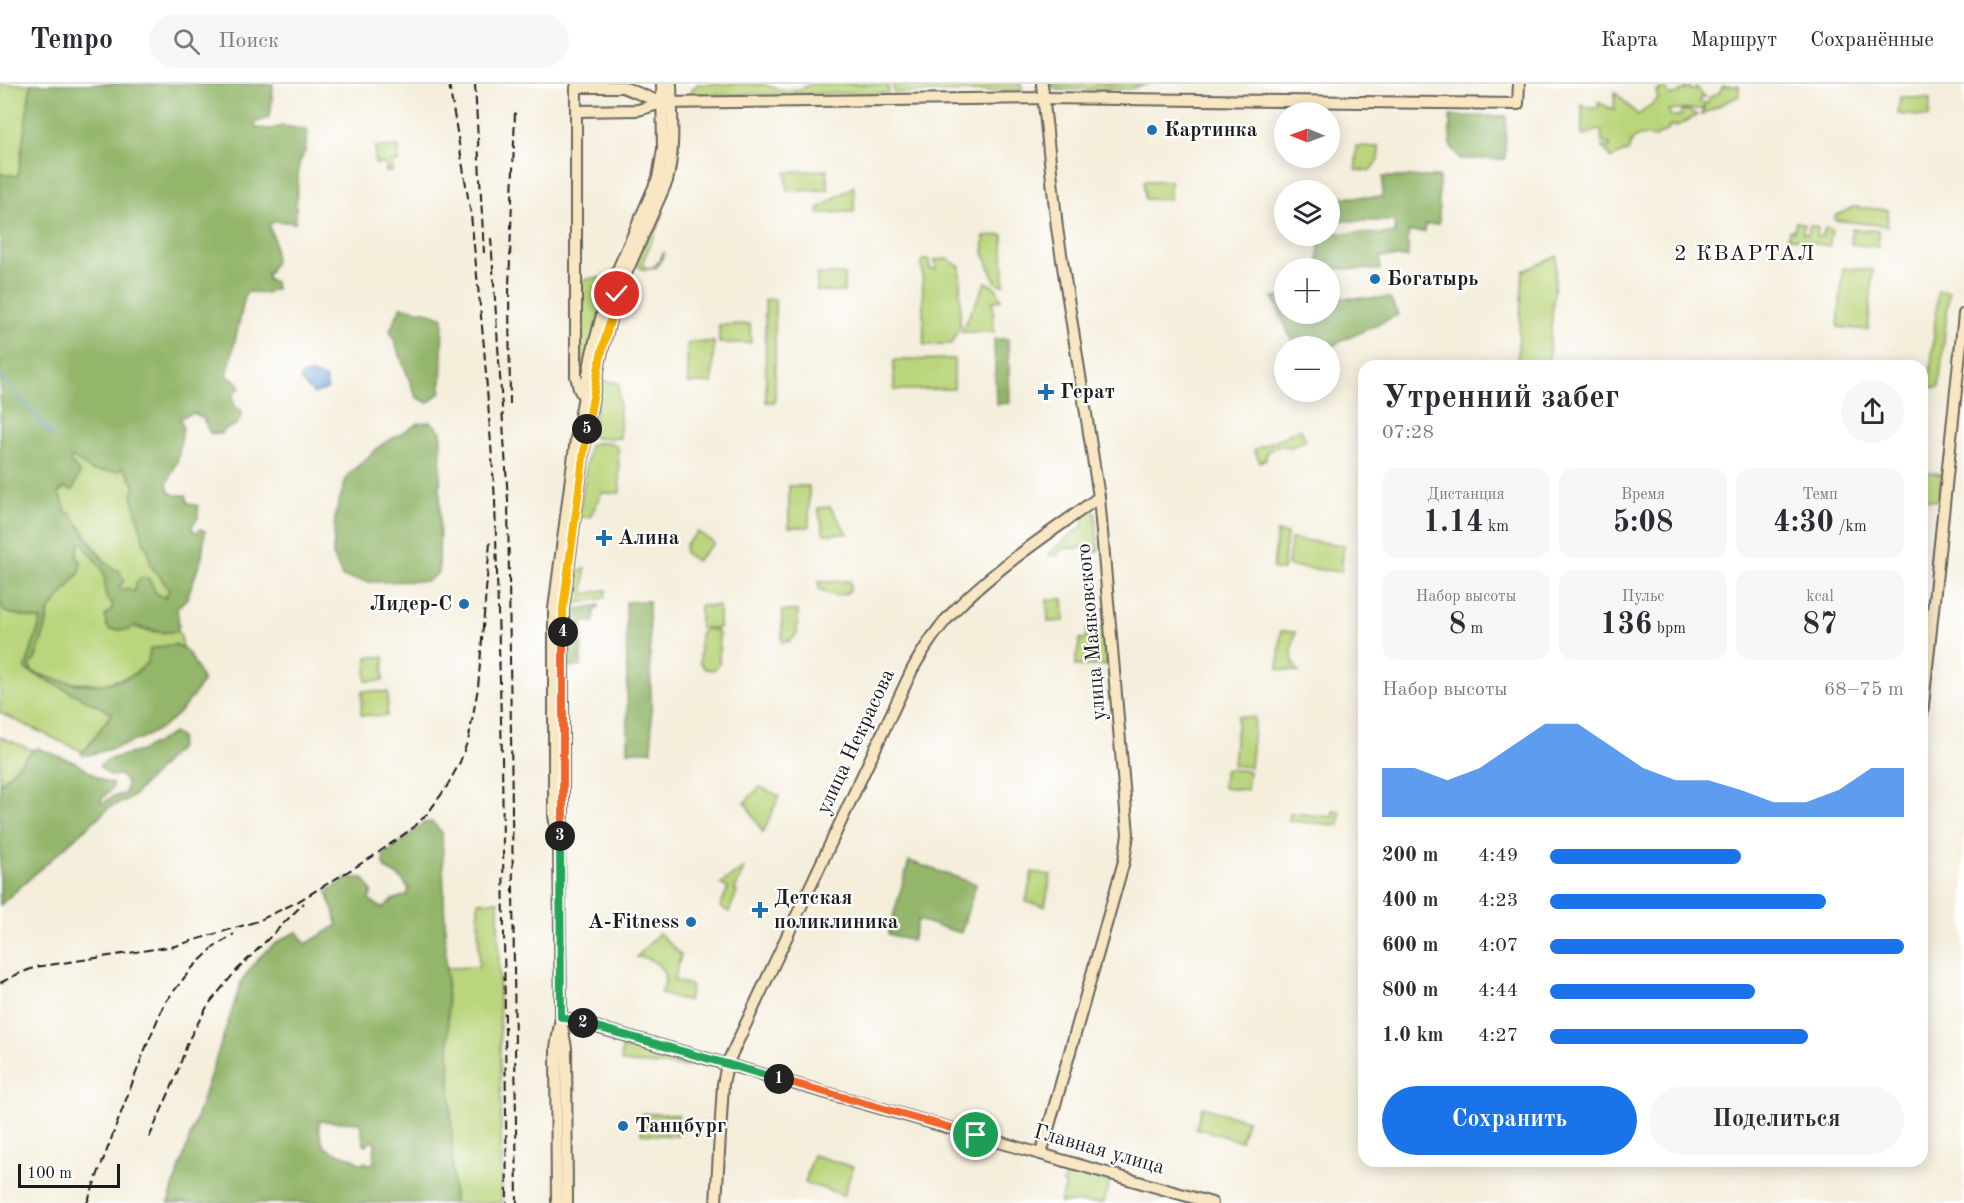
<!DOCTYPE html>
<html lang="ru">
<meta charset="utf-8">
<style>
:root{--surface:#fff;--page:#f7f7f7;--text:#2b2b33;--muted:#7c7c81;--line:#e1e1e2;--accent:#1a73e8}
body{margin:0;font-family:"Old Standard TT",serif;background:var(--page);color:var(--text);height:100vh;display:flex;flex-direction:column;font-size:22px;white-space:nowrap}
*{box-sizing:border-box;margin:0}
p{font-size:20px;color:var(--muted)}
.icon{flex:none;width:33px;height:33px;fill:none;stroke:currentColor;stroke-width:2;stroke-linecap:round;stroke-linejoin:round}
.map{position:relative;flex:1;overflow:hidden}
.details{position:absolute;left:1358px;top:276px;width:570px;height:807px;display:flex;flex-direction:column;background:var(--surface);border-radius:18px;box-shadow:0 3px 15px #0003}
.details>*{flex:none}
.needle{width:39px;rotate:271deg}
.tools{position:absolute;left:1274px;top:18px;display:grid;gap:12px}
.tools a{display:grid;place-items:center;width:66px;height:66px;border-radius:50%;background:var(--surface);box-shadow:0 3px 15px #0003;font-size:30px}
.scale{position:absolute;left:18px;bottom:15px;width:102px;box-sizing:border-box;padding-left:6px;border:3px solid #1c1c1c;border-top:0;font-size:16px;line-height:21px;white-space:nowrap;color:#1c1c1c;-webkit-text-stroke:4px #fff;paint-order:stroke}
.pin{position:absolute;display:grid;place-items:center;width:51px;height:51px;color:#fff;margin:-26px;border:3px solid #fff;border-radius:50%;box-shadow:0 2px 6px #0007}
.km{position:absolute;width:30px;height:30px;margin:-15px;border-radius:50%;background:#222;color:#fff;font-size:16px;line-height:30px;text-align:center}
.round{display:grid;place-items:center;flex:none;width:63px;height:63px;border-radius:32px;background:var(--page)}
.summary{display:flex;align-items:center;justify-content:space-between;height:102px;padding:0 24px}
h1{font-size:33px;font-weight:700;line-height:45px}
.stats{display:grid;grid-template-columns:repeat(3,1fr);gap:9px;height:102px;padding:6px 24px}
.stats div{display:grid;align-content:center;border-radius:15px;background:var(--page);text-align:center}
.stats b{font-size:30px;font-weight:700}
.stats small{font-size:16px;font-weight:400}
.stats p{font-size:16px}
.chart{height:168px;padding:12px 24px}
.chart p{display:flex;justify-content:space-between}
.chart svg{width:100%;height:108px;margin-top:6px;fill:var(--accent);opacity:.7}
.button{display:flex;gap:12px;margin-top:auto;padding:12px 24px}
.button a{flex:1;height:69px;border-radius:36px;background:var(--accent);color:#fff;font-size:24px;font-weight:700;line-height:69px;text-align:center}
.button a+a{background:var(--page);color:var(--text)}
ul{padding:0 24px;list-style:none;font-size:20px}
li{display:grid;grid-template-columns:96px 72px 1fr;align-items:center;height:45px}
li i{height:15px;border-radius:8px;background:var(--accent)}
header{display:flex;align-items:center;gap:36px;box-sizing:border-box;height:84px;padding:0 30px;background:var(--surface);border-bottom:2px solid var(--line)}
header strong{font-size:28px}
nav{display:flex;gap:33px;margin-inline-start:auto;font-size:21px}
.search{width:420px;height:54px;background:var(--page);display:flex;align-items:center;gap:15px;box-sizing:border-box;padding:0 21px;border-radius:33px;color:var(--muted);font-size:22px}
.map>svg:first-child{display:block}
</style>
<header>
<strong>Tempo</strong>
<div class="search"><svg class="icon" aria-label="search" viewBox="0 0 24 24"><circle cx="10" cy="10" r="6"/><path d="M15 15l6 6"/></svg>Поиск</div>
<nav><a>Карта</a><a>Маршрут</a><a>Сохранённые</a></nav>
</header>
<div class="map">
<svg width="1964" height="1119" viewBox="0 0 1964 1119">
<rect width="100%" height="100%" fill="#fff"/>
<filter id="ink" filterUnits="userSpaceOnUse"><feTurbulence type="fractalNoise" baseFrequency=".0167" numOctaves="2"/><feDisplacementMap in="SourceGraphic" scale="12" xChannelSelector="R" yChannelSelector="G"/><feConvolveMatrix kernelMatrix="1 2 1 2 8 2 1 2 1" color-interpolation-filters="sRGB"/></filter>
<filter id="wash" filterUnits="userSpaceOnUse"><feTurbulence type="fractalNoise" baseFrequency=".008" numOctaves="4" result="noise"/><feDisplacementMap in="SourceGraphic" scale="24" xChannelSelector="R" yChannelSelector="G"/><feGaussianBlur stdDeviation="1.35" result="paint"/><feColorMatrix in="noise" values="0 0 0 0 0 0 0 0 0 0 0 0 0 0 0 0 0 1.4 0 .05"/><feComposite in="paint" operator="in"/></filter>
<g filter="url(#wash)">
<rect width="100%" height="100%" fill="#f4eedb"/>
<!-- green -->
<g fill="#bad57b" stroke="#6b784c" stroke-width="1.5">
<polygon points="0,0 31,0 18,92 0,90"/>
<polygon points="697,0 762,0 781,6 800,5 811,0 888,0 889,9 688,11"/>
<polygon points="893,0 1021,0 1023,6 894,9"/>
<polygon points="1049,0 1148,0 1130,5 1061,6 1057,6"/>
<path d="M1660,1h4l6,11 10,-3 1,-3h5v-4h4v4h5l1,-4 4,7 5,4h-5v5l8,1 1,-6 10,-4 4,-7h16v10l-37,18 3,-10 -3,5 -34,1 3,6h10v-5h9l8,4 -23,12 -1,-2 -6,2 1,3 -16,8c-12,-6 -22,-1 -24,12l-19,9 -2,-6 -6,-6h8v-3l-8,-1 -1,-14 -19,7v-32c5,5 10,5 17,3l-1,-5 16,8 1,-18 23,23 20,-16 -2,-8h4z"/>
<polygon points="1900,13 1930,15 1929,33 1898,30"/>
<polygon points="1356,62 1379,63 1379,77 1369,87 1356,86"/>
<polygon points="375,63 399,63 398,78 392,78 392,88 386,88 386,80 375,80"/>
<polygon points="827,86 828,106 787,107 786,88"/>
<polygon points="1144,97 1170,97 1170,115 1145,115"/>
<polygon points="854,102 854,128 818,129 818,125"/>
<polygon points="1853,123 1888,126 1887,142 1835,136 1835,132"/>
<path d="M659,129h5l-22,50 4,5c9,1 14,-7 17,-15h2l-9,15 -12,2 -5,-3 -2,-9z"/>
<polygon points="1796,138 1804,140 1803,149 1808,150 1810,141 1818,143 1817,152 1822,153 1825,144 1832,146 1829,162 1788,153 1789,146 1794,147"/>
<polygon points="1852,145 1879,147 1878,163 1851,160"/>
<path d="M1003,151l1,50c-4,0 -5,0 -8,-3 -2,-2 -12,-27 -12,-31 -1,-5 0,-10 0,-15z"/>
<polygon points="1557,172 1548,282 1517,282 1523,187"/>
<polygon points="948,175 960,183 960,242 951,260 924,261 922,176 929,176 930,185 936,185 935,176"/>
<polygon points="1843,184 1873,186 1868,246 1838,243"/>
<polygon points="817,190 844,190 844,208 817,207"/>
<polygon points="598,194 604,195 607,201 582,294 581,198 585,195"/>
<polygon points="986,198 996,204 1002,216 993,217 994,248 961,248"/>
<polygon points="1938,207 1949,208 1939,304 1929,303"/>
<polygon points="775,215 775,318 766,318 765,216"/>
<polygon points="750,240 751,259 719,259 719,241"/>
<polygon points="691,258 714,258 712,299 688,299 687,261"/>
<polygon points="954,275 954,305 894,306 894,276"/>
<polygon points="600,296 619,299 620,354 595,354 592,352"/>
<polygon points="1300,345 1306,356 1291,363 1280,361 1267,367 1266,375 1260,378 1254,366"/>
<polygon points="594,359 612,359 618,364 620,409 602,409 590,433 579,433 589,362"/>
<polygon points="72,373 93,387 118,387 121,384 124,384 135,402 144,459 149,468 150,481 162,495 169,507 165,514 156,509 149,495 134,508 122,507 113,486 104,476 72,431 66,429 64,420 58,409 64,404 73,406 79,390 69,377"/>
<polygon points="1922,388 1941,390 1938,417 1922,415"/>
<rect x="789" y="402" width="20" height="41"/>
<polygon points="830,423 848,450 824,450 818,424"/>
<polygon points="1089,427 1096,429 1098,468 1090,468 1087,463 1060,465 1058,471 1050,472 1050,467 1082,443 1083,436 1080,432"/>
<polygon points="698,448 714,459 696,477 685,469 685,461"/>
<polygon points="1277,448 1287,450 1283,486 1273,485"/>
<polygon points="1291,455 1344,461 1341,488 1288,482"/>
<path d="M83,458c5,13 18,19 21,33 2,8 0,16 3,25l5,2v7c6,5 13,13 20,16 11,7 32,9 45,6l4,5 2,12 -8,-4 -45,32 -26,8 -30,-1 -23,-4 -20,-8 -1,-7 5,-4 11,-33 2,-15 32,-40 -3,-15 2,-13z"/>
<polygon points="585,484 584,510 607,506 604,514 574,520 568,519 570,493"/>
<path d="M850,497v10c-12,8 -19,4 -31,-2v-7z"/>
<polygon points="0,514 4,528 41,536 25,585 112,629 85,666 81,667 0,629"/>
<polygon points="1063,515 1064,537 1048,538 1047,516"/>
<rect x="700" y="522" width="19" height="22"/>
<polygon points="782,527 798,527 797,550 790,557 782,558"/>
<polygon points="1104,543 1107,581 1075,582 1080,555 1086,554 1087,544"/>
<polygon points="706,545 716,546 719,550 719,580 714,586 705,585 700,579 700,550"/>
<path d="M1281,547l14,1c-2,15 -7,28 4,40l-21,-3z"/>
<polygon points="367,573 384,573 383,597 366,597"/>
<polygon points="362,607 388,608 387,632 361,631"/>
<polygon points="1238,632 1255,634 1250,683 1233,681"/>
<polygon points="0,653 33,666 0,700"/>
<polygon points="1228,685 1249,687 1247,706 1223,704 1224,687"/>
<polygon points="760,703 779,712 763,749 745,718"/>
<polygon points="1333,727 1340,727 1339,741 1289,737 1290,729 1332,733"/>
<polygon points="744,784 735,806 737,808 729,828 720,823 728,804 720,800"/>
<polygon points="1032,788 1051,791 1045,822 1026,818"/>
<polygon points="498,817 502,1119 454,1119 446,884 479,883 478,818"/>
<path d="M659,849l22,22 -7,25 18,6 -4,15 -27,-7c1,-4 5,-11 4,-15 -1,-13 -14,-22 -28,-22z"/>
<polygon points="622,961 638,963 688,978 688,983 621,978"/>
<polygon points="1202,1023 1247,1036 1241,1057 1196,1044"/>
<polygon points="642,1029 678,1031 677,1052 641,1050"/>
<polygon points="813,1071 853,1083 844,1111 805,1099"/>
<polygon points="1066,1087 1109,1099 1104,1119 1060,1119 1066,1101 1063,1100"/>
</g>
<!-- forest -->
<g fill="#93b66b" stroke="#586944" stroke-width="1.5" fill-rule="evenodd">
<path d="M31,0h242l-2,28 -3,6 -13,5 1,5 15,1 12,-3 23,4 2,3 -3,18 -6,13 -4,59 -21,-2 -5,5 5,13 1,23 -8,13 1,5 7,2 1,7 -10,4 -20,-1 -19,84 12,7 1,5 -7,5 1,12 8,6c-2,12 -5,15 -17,18l-3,5 -12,-1 -7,-15 -10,-5 -13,5 3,9 -5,32 -11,25 2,8 6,3h11l2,8 10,3v12l-6,7 1,6 5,1 2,-3 5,2 -3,26 -15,41 -10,10 2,17 -2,6c-15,3 -30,-2 -44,-5l-4,4h-20l-3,-7 -1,-7 7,-7v-7l-5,-2c-3,-9 -1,-16 -3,-25 -3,-13 -15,-20 -21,-32l-4,1 -2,13 4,5 -1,10 -32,40 -2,15 -11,33 -5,4 1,7c30,12 67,20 98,6 7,-3 13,-10 19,-15l2,-13c8,-1 17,-5 24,-4 16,0 23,25 29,36 -32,52 -59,59 -115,74h-6l-1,-4 5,-1 26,-37 -87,-44 16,-49 -37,-8 -4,-14v-424l18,2zM72,373l21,14h26l2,-3h3l11,17 -3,10 12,48 5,9 1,13 12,14 7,12 -4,7 -9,-5 -7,-14 -6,-2 -7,6 -2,9 -6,-4 -6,2 -3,-3 5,-6 -5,-11c-16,-1 -38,-42 -47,-56l-6,-2 -2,-8 -6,-11 6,-5 9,2 7,-17 -10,-12z"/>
<polygon points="1450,32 1506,32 1505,75 1460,75 1450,61"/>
<polygon points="1383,93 1439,93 1439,140 1425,141 1425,148 1408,148 1408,173 1380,173 1380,186 1318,184 1319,152 1329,152 1329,149 1395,150 1394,137 1329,137 1329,120 1339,120 1340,113 1382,113"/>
<polygon points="1273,213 1284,213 1284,230 1329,230 1329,214 1390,214 1398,231 1329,263 1294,262"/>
<polygon points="401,223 425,227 443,234 441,308 428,319 416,313 390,246"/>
<polygon points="994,255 1008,255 1010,319 996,320"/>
<polygon points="431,338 441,348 439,488 428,497 370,498 342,493 333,471 335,431 347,392 381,361 419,339"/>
<polygon points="649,517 652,667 628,667 626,518"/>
<polygon points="599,521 598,525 595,526 594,538 582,538 581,583 568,583 567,527"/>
<polygon points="174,649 181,654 180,663 131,714 110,723 0,821 0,700 33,666 38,664 76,679 105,698 112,699 113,703 100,717 103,719 113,712 125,710 127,699 120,691 111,692 99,682 109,675 141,667"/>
<path d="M432,738l10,10 12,371h-286l73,-220c15,-25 28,-39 56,-51l9,12 32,-19 -11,-33 22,-14h14l9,13 -3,9 13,8 10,-8 15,-5 2,-6c-3,-4 -6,-9 -10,-12 -12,-9 -18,-5 -15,-23l13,-8 26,-23zM319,1037l41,2 4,21 3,1 4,-4 4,2 -1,20 -5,1 -4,-2 -4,2c-23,-18 -42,-2 -42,-43z"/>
<polygon points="909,777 976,800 961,849 918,836 912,857 888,850"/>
</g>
<!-- water -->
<polygon fill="#6da3da" stroke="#44607b" stroke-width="1.5" points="305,290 311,290 325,294 328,305 314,310 300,296 301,292"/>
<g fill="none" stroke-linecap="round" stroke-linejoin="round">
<!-- stream -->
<polyline stroke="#6da3da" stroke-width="2" points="0,292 54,353"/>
</g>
</g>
<g filter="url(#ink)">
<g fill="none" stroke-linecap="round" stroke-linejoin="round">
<defs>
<g id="secondary">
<polyline points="576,27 638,26 662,19 1043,14 1518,20 1519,0"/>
<polyline points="584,313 579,305 576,292 576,3 623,3 662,19"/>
<polyline points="1922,631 1964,230"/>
<polyline points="557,749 554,732 554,525 576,355 592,269 608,208 658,94 663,65 662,0"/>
<polyline points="561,933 1212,1119"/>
<polyline points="562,942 566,964 567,1119"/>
<polyline points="1041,1070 1124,777 1128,750 1099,413 1057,144 1042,0"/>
<path d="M557,1119l-1,-155 5,-31 -2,-172 4,-30v-206l22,-169 16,-85 16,-61 50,-113c8,-32 5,-64 4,-97"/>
<path d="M716,1119l7,-119 4,-20 185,-394c12,-22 25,-42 43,-60 40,-42 97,-78 144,-113"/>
</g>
</defs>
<!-- secondary casing -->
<use href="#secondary" stroke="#68665f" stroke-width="14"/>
<!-- secondary -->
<use href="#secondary" stroke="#f9e7c3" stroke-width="10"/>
<!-- rail -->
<g stroke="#1c1c1c" stroke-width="2" stroke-dasharray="9 4.5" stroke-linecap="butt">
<polyline points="449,0 471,131 484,263 495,416 502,673 507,1119"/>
<polyline points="475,0 484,169"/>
<polyline points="491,154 508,416 517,1119"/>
<polyline points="510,321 509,203 515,28"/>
<polyline points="0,899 18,890 36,883 175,862 258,837 297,818 372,773 413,744 428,729 446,704 460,678 469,653 478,604 490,458"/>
<polyline points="149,1054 173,1000 189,955 208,921 235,888 304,819"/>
<polyline points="87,1119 144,968 164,920 191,885 213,864 234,850"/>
</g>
</g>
</g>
<g fill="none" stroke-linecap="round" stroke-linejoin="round" filter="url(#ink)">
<defs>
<polyline id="split-1" points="779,995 976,1051"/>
<polyline id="split-2" points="583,939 779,995"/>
<polyline id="split-3" points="560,752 561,933 583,939"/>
<polyline id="split-4" points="560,752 563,731 563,548"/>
<polyline id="split-5" points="563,548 563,525 587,345"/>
<polyline id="split-6" points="587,345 601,271 617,210"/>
</defs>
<!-- split-1 casing -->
<use href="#split-1" stroke="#fff" stroke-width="12"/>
<!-- split-2 casing -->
<use href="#split-2" stroke="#fff" stroke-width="12"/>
<!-- split-3 casing -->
<use href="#split-3" stroke="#fff" stroke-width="12"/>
<!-- split-4 casing -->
<use href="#split-4" stroke="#fff" stroke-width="12"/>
<!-- split-5 casing -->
<use href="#split-5" stroke="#fff" stroke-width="12"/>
<!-- split-6 casing -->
<use href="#split-6" stroke="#fff" stroke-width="12"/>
<!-- split-1 -->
<use href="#split-1" stroke="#f0652b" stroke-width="8"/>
<!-- split-2 -->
<use href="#split-2" stroke="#22a559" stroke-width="8"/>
<!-- split-3 -->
<use href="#split-3" stroke="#22a559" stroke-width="8"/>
<!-- split-4 -->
<use href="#split-4" stroke="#f0652b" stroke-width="8"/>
<!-- split-5 -->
<use href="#split-5" stroke="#f5b400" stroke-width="8"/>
<!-- split-6 -->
<use href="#split-6" stroke="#f5b400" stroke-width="8"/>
</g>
<!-- markers -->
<g fill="#1f6fb2" stroke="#fff" stroke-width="2">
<circle cx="1152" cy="46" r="6"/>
<circle cx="1375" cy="195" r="6"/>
<path d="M1043 299h6v6h6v6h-6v6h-6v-6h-6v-6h6z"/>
<path d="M601 445h6v6h6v6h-6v6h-6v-6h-6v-6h6z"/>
<circle cx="464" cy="520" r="6"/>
<path d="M757 817h6v6h6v6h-6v6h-6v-6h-6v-6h6z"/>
<circle cx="691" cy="838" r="6"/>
<circle cx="623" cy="1042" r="6"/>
</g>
<g text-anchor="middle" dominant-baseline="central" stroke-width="4.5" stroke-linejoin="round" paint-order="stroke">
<!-- poi labels -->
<g font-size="21" font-weight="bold" fill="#1c1c1c" stroke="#fff" text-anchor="start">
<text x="1164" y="46">Картинка</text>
<text x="1387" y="195">Богатырь</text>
<text x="1060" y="308">Герат</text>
<text x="618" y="454">Алина</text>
<text x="452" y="520" text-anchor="end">Лидер-С</text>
<text x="774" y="814">Детская<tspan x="774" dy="24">поликлиника</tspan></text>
<text x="679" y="838" text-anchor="end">A-Fitness</text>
<text x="635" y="1042">Танцбург</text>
</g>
<!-- street labels -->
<g font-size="21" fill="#1c1c1c" stroke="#fff">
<text transform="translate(1092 548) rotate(-95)">улица Маяковского</text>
<text transform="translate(856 658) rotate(-65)">улица Некрасова</text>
<text transform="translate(1099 1066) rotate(16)">Главная улица</text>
</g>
<!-- neighbourhood labels -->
<g font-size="22" letter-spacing="1.5" fill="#1c1c1c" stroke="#fff">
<text x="1745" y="170">2 КВАРТАЛ</text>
</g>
</g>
</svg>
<div class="tools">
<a><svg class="needle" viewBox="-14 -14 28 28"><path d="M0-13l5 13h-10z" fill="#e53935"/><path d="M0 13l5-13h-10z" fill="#7c7c81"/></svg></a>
<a><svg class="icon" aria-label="layers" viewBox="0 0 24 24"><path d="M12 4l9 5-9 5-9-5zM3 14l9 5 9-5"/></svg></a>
<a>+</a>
<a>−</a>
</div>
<div class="scale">100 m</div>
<div class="pin" style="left:976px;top:1051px;background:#1e9e55"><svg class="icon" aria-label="arrive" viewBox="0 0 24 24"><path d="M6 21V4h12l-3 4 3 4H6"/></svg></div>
<div class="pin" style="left:617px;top:210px;background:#d93025"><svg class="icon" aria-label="check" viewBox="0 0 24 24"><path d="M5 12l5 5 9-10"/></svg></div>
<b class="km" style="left:779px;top:995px">1</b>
<b class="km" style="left:583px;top:939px">2</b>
<b class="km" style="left:560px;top:752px">3</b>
<b class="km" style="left:563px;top:548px">4</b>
<b class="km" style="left:587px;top:345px">5</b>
<section class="details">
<div class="summary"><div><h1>Утренний забег</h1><p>07:28</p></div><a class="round"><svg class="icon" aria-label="share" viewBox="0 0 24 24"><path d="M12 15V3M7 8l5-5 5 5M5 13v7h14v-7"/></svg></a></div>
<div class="stats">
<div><p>Дистанция</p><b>1.14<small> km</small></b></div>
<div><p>Время</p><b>5:08</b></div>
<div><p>Темп</p><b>4:30<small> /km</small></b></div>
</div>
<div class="stats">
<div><p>Набор высоты</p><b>8<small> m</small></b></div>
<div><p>Пульс</p><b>136<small> bpm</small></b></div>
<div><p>kcal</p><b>87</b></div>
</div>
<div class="chart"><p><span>Набор высоты</span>68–75 m</p>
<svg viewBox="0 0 160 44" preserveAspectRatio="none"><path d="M0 44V24L10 24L20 29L30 24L40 15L50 6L60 6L70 15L80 24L90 29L100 29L110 33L120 38L130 38L140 33L150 24L160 24V44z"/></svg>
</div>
<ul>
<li><b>200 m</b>4:49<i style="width:54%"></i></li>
<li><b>400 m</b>4:23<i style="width:78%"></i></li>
<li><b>600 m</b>4:07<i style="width:100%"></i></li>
<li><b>800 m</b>4:44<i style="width:58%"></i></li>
<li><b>1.0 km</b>4:27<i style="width:73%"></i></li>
</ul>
<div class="button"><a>Сохранить</a><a>Поделиться</a></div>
</section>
</div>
